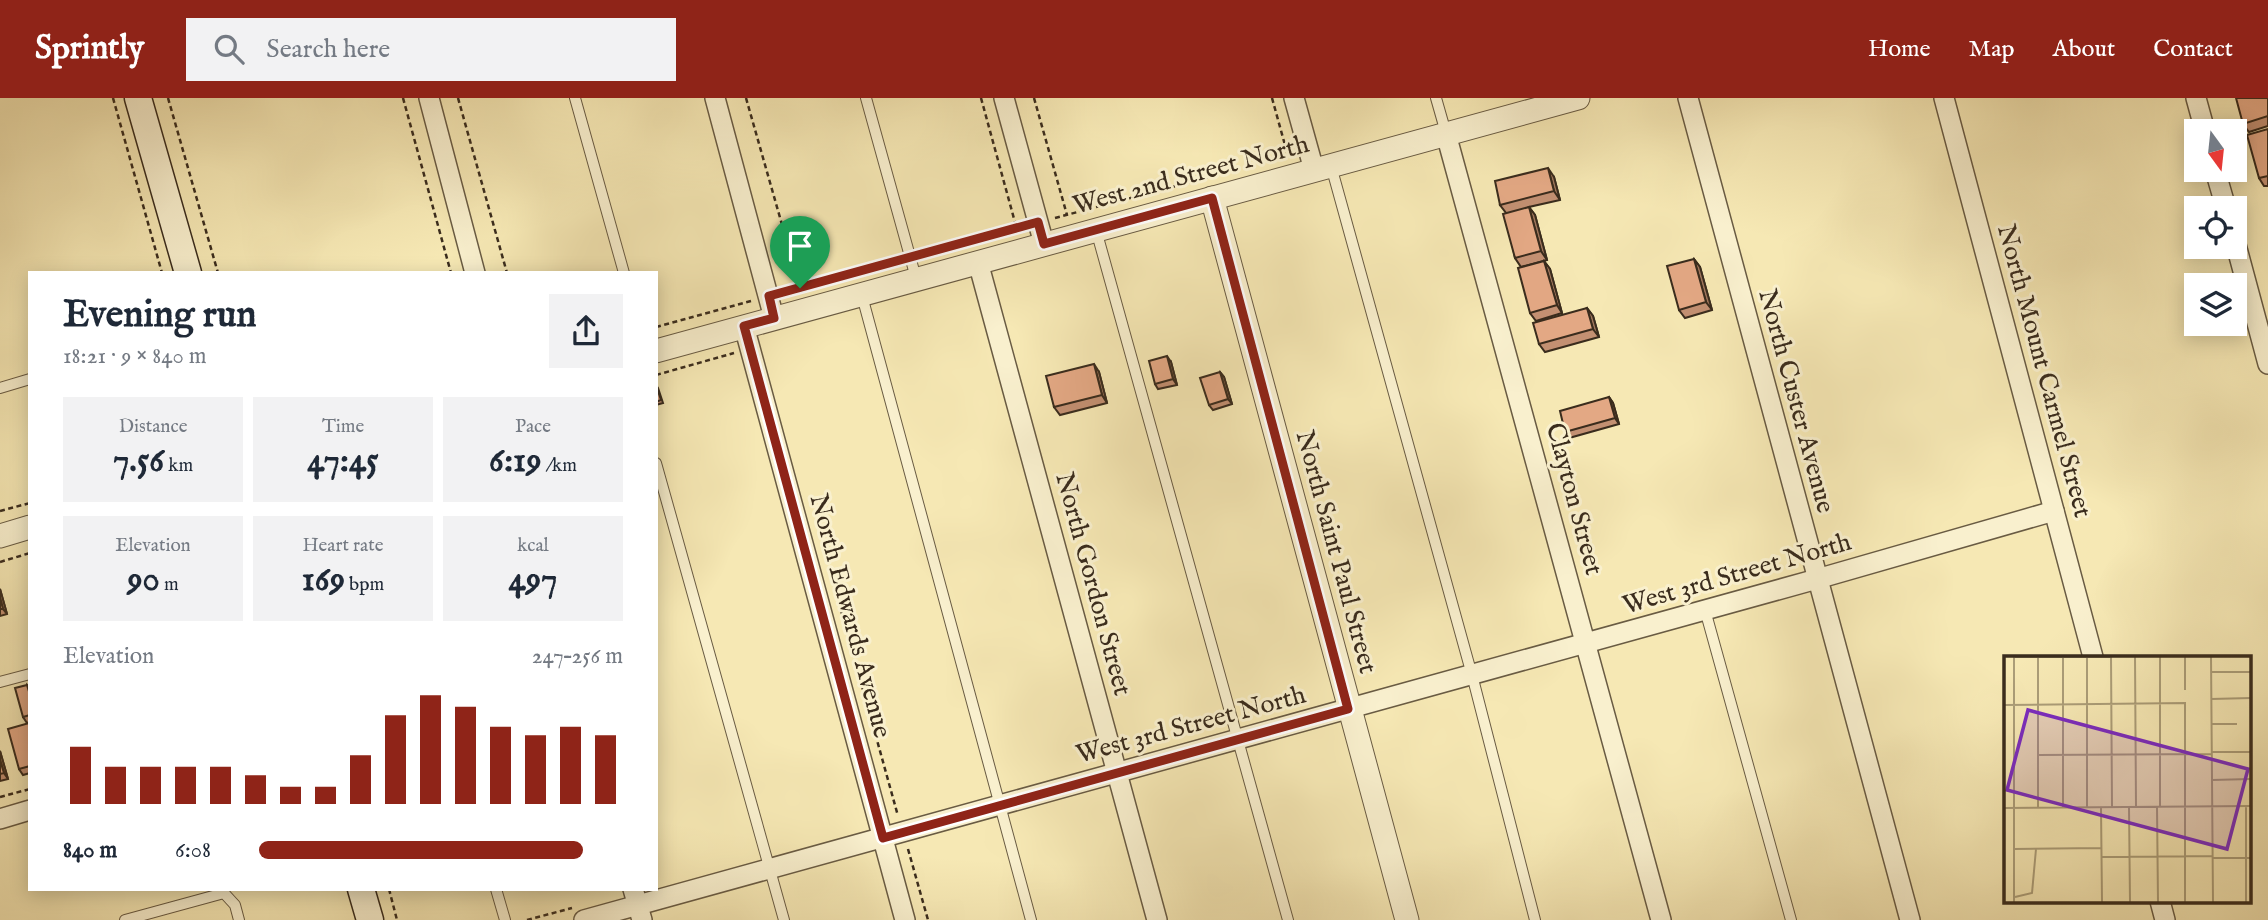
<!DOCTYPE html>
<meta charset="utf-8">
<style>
:root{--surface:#fff;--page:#f2f2f3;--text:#1f2937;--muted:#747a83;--accent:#8f2418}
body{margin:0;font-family:"IM FELL English",serif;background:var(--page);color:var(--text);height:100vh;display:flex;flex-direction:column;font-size:26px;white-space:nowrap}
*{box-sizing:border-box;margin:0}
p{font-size:23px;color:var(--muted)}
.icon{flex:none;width:38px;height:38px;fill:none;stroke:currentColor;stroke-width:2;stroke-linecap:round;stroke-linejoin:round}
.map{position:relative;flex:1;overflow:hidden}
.side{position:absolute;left:28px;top:173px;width:630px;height:620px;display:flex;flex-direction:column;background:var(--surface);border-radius:0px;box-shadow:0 4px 18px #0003}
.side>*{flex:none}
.needle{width:46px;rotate:165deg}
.buttons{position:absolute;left:2184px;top:21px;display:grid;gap:14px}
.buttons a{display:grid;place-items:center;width:63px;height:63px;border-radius:0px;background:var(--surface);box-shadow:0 4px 18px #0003;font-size:35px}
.pin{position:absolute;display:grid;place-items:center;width:60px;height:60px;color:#fff;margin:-72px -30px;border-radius:50% 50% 50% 0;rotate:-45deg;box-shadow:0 0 7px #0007}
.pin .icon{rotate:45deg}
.round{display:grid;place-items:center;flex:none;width:74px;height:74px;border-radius:0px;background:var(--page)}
.overview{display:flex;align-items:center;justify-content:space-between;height:119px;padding:0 35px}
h1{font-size:38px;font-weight:800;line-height:52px}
.metrics{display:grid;grid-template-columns:repeat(3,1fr);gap:10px;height:119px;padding:7px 35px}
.metrics div{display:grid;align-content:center;border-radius:0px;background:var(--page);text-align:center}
.metrics b{font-size:35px;font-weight:800}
.metrics small{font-size:19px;font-weight:400}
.metrics p{font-size:19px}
.chart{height:196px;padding:14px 35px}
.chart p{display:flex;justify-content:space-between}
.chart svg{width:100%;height:126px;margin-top:7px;stroke:var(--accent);stroke-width:6}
ul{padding:0 35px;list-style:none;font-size:23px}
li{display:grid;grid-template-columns:112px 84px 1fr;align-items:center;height:52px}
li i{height:18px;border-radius:9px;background:var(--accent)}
header{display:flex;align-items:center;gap:42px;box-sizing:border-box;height:98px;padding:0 35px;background:var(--accent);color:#fff}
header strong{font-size:33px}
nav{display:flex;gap:38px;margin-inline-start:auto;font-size:24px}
.search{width:490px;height:63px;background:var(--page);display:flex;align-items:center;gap:18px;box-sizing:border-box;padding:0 24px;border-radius:0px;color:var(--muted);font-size:26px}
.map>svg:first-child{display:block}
</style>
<header>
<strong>Sprintly</strong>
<div class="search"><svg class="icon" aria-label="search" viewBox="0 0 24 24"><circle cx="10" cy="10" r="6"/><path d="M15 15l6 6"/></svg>Search here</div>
<nav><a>Home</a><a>Map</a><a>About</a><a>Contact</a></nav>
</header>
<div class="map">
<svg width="2268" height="822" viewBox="0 0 2268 822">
<rect width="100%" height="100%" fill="#f6e8b4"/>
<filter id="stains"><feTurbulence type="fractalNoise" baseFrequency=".00286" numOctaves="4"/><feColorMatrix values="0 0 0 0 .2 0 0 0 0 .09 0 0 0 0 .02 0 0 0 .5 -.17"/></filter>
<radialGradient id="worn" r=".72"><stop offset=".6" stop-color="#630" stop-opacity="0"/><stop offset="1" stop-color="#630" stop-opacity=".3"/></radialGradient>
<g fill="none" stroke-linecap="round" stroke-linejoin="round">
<defs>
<g id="service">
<polyline points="575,0 624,175"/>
<polyline points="866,0 916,180"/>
<polyline points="1436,0 1446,35"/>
<polyline points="1331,68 1472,577 1535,822"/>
<polyline points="1096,132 1288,822"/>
<polyline points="862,198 1031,822"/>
<polyline points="0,290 30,281"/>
<polyline points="656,365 784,822"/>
<polyline points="1705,512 1791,822"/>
<polyline points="0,584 30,576"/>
<polyline points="496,791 505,822"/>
<polyline points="125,822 224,795 235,807 239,822"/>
</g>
<g id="minor">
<polyline points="429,0 475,175"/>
<polyline points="715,0 774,220"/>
<polyline points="1004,0 1044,146"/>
<polyline points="1294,0 1314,72"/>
<polyline points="1688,0 1910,822"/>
<polyline points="1944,0 2093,559"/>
<polyline points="2196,0 2205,33"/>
<polyline points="1446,36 1661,822"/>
<polyline points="2215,72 2226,110"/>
<polyline points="2235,143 2268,266"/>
<polyline points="978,164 1157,822"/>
<polyline points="744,228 905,822"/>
<polyline points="0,721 30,712"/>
<polyline points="633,791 642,822"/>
<polyline points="2160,803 2165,822"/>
<polyline points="584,822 1817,481 2054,413"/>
</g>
<g id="tertiary">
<polyline points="1212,100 1407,822"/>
<polyline points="656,253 1578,0"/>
<polyline points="0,438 30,429"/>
</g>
<g id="secondary">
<polyline points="138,0 188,175"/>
<polyline points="361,791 370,822"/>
</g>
</defs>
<!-- service casing -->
<use href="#service" stroke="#695b43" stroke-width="12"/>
<!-- minor casing -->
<use href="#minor" stroke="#695b43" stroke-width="22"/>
<!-- tertiary casing -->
<use href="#tertiary" stroke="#695b43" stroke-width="25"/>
<!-- secondary casing -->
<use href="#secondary" stroke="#3a2c1d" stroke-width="29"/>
<!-- path -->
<g stroke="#3a2c1d" stroke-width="2.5" stroke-dasharray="5 3.5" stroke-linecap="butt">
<polyline points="113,0 162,175"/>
<polyline points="168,0 218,175"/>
<polyline points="403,0 451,175"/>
<polyline points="458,0 507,175"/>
<polyline points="746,0 800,190"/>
<polyline points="981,0 1016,128"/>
<polyline points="1034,0 1067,117"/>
<polyline points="1272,0 1288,58"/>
<polyline points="1055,120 1221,76"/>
<polyline points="923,155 1021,129"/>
<polyline points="785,194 896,163"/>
<polyline points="656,229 751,203"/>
<polyline points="656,277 734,255"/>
<polyline points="0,413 30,405"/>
<polyline points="0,464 30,455"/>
<polyline points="839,505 898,718"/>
<polyline points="0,699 30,691"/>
<polyline points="908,751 928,822"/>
<polyline points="389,791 397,822"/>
<polyline points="527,822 572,810"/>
</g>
<!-- service -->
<use href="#service" stroke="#f9f0ce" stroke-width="10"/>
<!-- minor -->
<use href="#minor" stroke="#f9f0ce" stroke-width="19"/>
<!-- tertiary -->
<use href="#tertiary" stroke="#f9f0ce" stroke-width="23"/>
<!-- secondary -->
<use href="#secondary" stroke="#f9f0ce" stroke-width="26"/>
</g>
<!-- wall -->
<g fill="#c39072" stroke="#3a2c1d" stroke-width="2">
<polygon points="2268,0 2268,28 2249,34 2243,26"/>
<polygon points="2268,31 2268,88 2264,88 2259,80"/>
<polygon points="1554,79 1560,102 1529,109 1535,117 1547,162 1521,169 1515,160 1506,115 1500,107"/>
<polygon points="1694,161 1700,169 1712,212 1685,220 1679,212"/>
<polygon points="1544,163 1550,171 1562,215 1536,223 1530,215"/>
<polygon points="1587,210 1593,218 1599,239 1545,254 1539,246"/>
<polygon points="1171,264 1177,287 1158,291 1155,286"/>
<polygon points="1099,274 1107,305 1060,317 1054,309"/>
<polygon points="1220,274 1224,279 1232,306 1213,312 1209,307"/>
<polygon points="656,287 658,290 663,305 656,307"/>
<polygon points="1609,299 1613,305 1619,326 1569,340 1565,334"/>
<polygon points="0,491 7,516 0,518"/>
<polygon points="27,587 30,591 30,624 27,625 23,619"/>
<polygon points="30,626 30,675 23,677 19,671"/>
<polygon points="0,653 8,681 0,683"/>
</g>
<!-- shaded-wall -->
<g fill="#9f765c" stroke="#3a2c1d" stroke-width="2">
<polygon points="1548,70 1554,79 1560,102 1554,93"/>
<polygon points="1529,109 1535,117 1547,162 1541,153"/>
<polygon points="1694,161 1700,169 1712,212 1706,204"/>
<polygon points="1544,163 1550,171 1562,215 1557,207"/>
<polygon points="1587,210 1593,218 1599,239 1593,231"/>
<polygon points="1167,258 1171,264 1177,287 1173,281"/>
<polygon points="1094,266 1099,274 1107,305 1102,297"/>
<polygon points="1220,274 1224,279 1232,306 1228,301"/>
<polygon points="1609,299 1613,305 1619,326 1615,320"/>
<polygon points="0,491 7,516 3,511 0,500"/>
<polygon points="0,653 8,681 4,675 0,662"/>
</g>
<!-- building -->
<g fill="#e3a884" stroke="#3a2c1d" stroke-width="2">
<polygon points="2236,0 2268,0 2268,18 2243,26"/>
<polygon points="2268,31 2268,78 2259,80 2247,37"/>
<polygon points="1548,70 1554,93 1500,107 1495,83"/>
<polygon points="1529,109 1541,153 1515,160 1503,116"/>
<polygon points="1694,161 1706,204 1679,212 1667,168"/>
<polygon points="1544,163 1557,207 1530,215 1518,170"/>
<polygon points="1587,210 1593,231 1539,246 1533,225"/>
<polygon points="1167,258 1173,281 1155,286 1149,263"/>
<polygon points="1094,266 1102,297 1054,309 1046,278"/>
<polygon points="1220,274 1228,301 1209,307 1200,280"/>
<polygon points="656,287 661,302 656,304"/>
<polygon points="1609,299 1615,320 1565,334 1560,313"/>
<polygon points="0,500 3,511 0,511"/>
<polygon points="27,587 30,597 30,617 23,619 15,590"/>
<polygon points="29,625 30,668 19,671 8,631"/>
<polygon points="0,662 4,675 0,676"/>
</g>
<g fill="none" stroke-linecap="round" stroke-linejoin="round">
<defs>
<polygon id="route" points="1212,100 1348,611 883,740 744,228 774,220 769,198 1038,124 1044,146"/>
</defs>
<!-- route casing -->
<use href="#route" stroke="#fff" stroke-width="14"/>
<!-- route -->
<use href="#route" stroke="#8f2418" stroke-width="9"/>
</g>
<g text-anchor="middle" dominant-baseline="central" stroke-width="6" stroke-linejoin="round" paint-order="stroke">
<!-- street labels -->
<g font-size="26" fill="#3a2c1d" stroke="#f9f0ce">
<text transform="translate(1191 77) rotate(-15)">West 2nd Street North</text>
<text transform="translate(2044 273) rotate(75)">North Mount Carmel Street</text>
<text transform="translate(1796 303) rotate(75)">North Custer Avenue</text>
<text transform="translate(1574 401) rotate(75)">Clayton Street</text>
<text transform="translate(1336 454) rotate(75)">North Saint Paul Street</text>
<text transform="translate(1737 476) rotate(-16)">West 3rd Street North</text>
<text transform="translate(1093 486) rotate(75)">North Gordon Street</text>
<text transform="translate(850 518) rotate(75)">North Edwards Avenue</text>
<text transform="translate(1191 627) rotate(-15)">West 3rd Street North</text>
</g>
</g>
<!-- overview -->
<g transform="translate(2004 558)">
<rect width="247" height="247" fill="#f6e8b4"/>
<path fill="none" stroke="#ab9d78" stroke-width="2" d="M10,0v246M34,0v152M59,0v152M107,0l1,151M116,0h45M131,0l1,151M156,0v151M181,0v34M207,0l2,246M10,1h97M83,1v151M207,16h40M207,43l40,-1M0,49l181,-2v199M207,68h26M208,96h39M34,99l174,-1M208,124l39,-1M242,150v96M125,151l1,95M153,151l1,95M0,152l247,-2M97,152l1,94M10,193l87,-1M98,201l111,-1M209,202h38M11,241l17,-4 4,-44"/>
<path fill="#7b2cbf" fill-opacity="0.15" stroke="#7b2cbf" stroke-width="3.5" d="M24,54l220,59 -21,80 -220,-59z"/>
<rect width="247" height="247" fill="none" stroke="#3a2c1d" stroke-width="3.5"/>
</g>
<rect width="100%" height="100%" filter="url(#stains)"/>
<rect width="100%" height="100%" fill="url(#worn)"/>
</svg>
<div class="buttons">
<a><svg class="needle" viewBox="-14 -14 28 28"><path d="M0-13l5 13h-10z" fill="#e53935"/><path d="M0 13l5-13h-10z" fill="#747a83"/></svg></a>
<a><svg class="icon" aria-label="locate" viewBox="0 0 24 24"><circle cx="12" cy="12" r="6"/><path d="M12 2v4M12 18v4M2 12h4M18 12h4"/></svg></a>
<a><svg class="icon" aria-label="layers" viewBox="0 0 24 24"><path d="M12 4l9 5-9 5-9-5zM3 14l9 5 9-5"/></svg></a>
</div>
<div class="pin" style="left:800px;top:190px;background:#1e9e55"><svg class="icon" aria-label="arrive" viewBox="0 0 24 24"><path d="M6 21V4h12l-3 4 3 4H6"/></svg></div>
<section class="side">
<div class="overview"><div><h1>Evening run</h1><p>18:21 · 9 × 840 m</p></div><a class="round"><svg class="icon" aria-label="share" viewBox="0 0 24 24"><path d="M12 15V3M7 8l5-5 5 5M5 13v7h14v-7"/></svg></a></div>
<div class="metrics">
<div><p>Distance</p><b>7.56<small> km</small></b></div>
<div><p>Time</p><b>47:45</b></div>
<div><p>Pace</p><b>6:19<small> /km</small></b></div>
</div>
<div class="metrics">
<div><p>Elevation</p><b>90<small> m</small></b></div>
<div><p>Heart rate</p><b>169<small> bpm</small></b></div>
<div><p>kcal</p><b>497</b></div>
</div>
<div class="chart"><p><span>Elevation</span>247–256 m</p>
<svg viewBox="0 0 160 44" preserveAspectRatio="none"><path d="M5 44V24M15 44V31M25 44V31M35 44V31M45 44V31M55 44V34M65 44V38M75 44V38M85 44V27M95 44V13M105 44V6M115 44V10M125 44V17M135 44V20M145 44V17M155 44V20"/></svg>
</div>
<ul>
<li><b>840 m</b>6:08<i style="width:89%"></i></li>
</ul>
</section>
</div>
